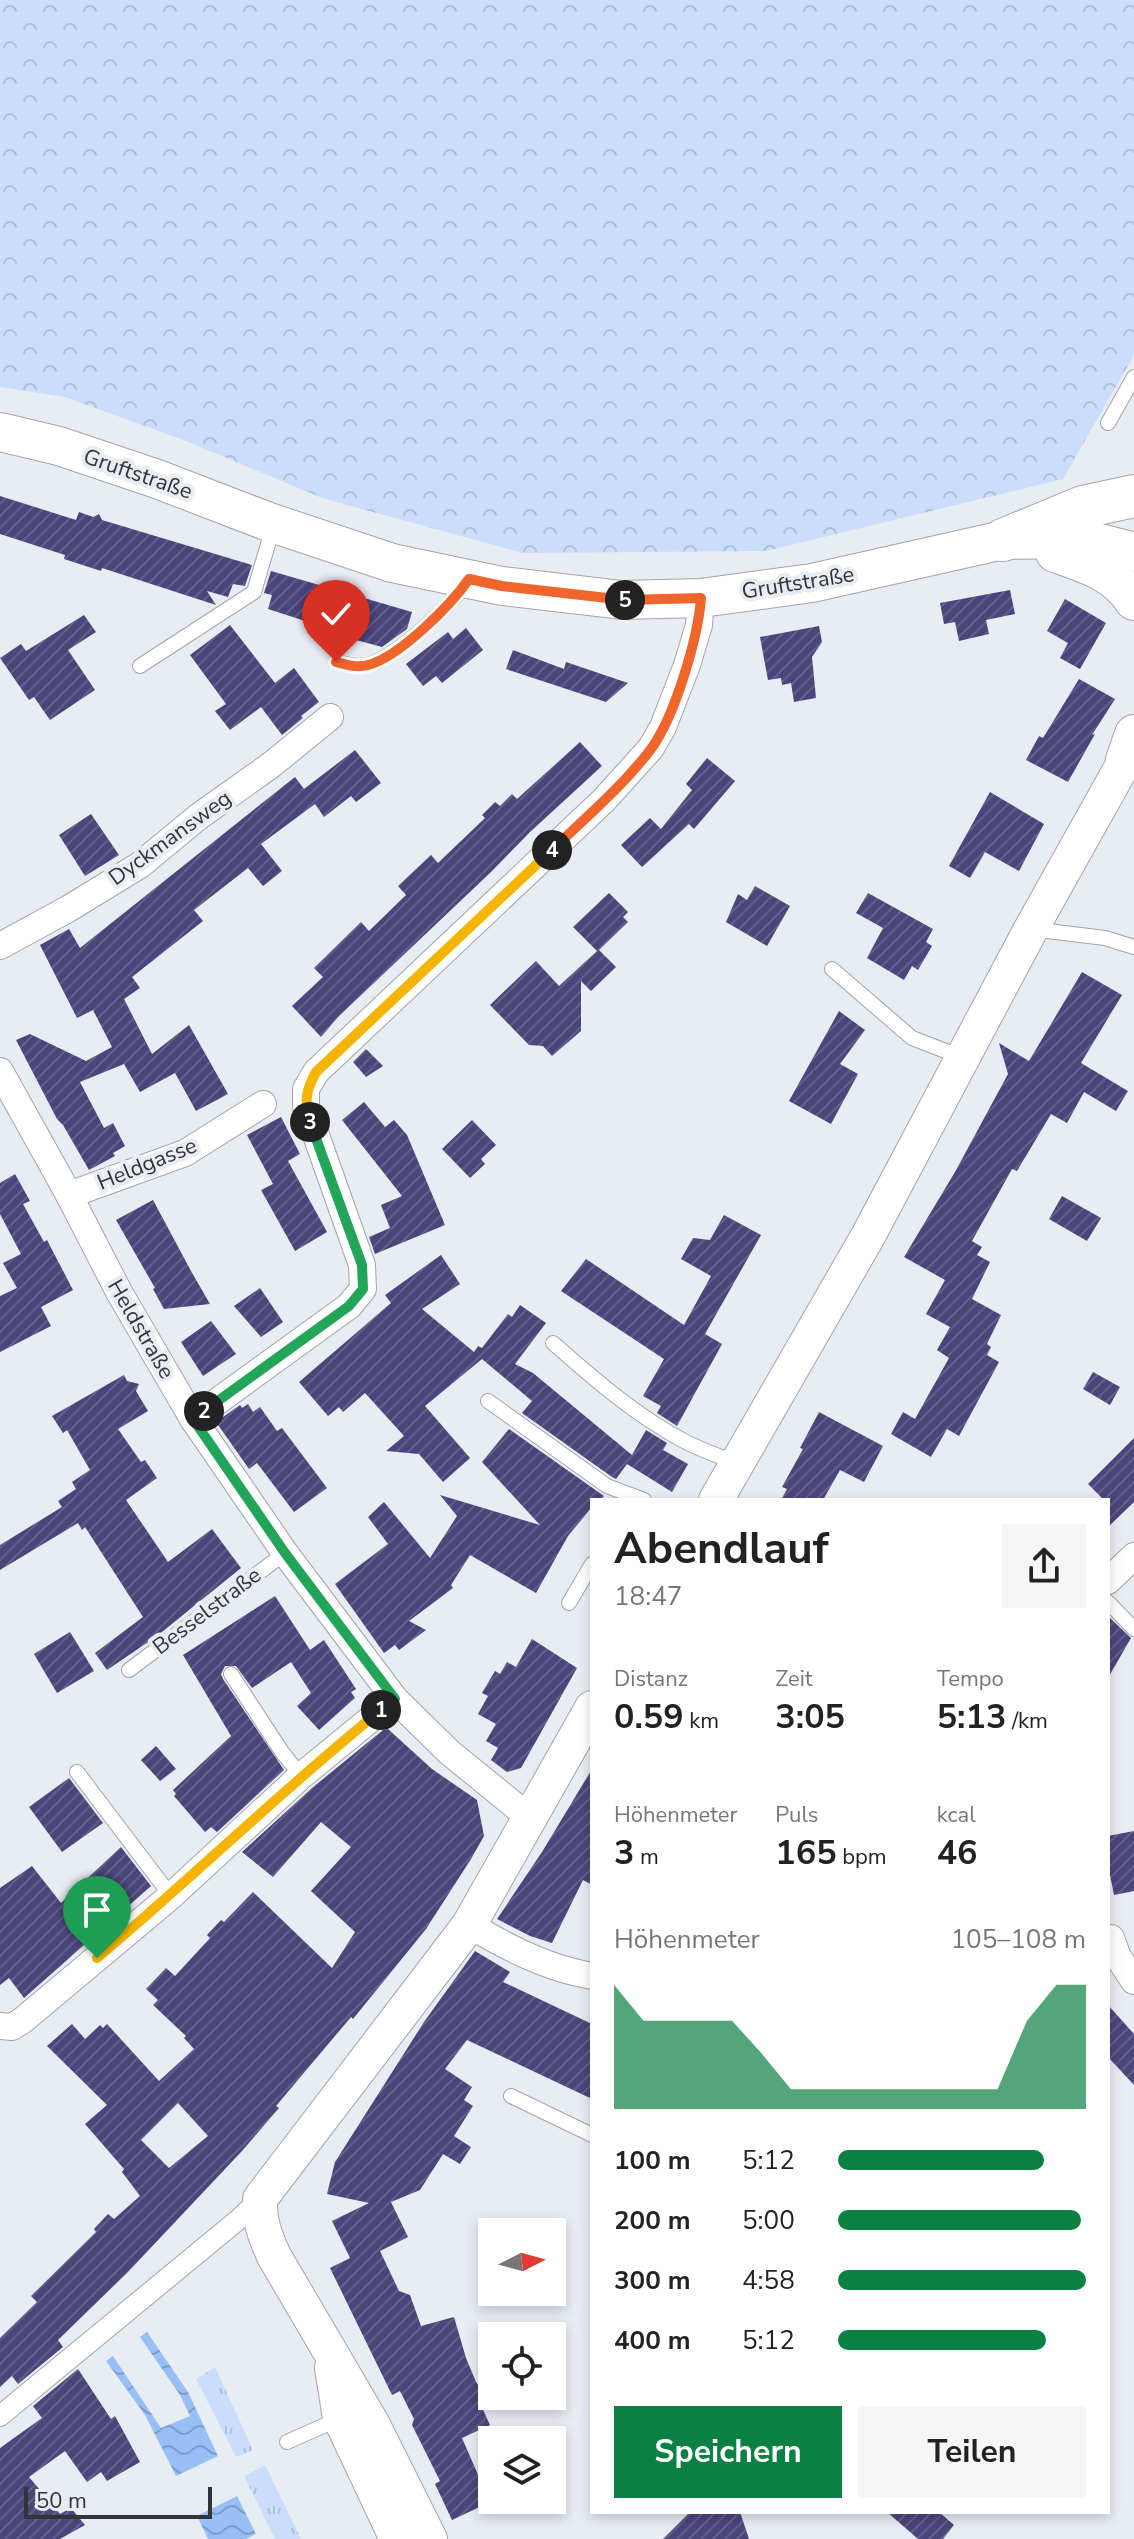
<!DOCTYPE html>
<html lang="de">
<meta charset="utf-8">
<style>
:root{--surface:#fff;--page:#f6f6f6;--text:#222;--muted:#767676;--accent:#0b8043}
body{margin:0;font-family:"Nunito Sans",sans-serif;background:var(--page);color:var(--text);height:100vh;display:flex;flex-direction:column;font-size:30px;white-space:nowrap}
*{box-sizing:border-box;margin:0}
p{font-size:26px;color:var(--muted)}
.icon{flex:none;width:44px;height:44px;fill:none;stroke:currentColor;stroke-width:2;stroke-linecap:round;stroke-linejoin:round}
.map{position:relative;flex:1;overflow:hidden}
.details{position:absolute;left:590px;top:1498px;width:520px;height:1016px;display:flex;flex-direction:column;background:var(--surface);border-radius:0px;box-shadow:0 4px 12px #0003}
.details>*{flex:none}
.needle{width:52px;rotate:84deg}
.buttons{position:absolute;left:478px;top:2218px;display:grid;gap:16px}
.buttons a{display:grid;place-items:center;width:88px;height:88px;border-radius:0px;background:var(--surface);box-shadow:0 4px 12px #0003;font-size:40px}
.scale{position:absolute;left:24px;bottom:20px;width:188px;box-sizing:border-box;padding-left:8px;border:4px solid #323437;border-top:0;font-size:22px;line-height:28px;white-space:nowrap;color:#323437;-webkit-text-stroke:6px #e8ecf3;paint-order:stroke}
.pin{position:absolute;display:grid;place-items:center;width:68px;height:68px;color:#fff;margin:-82px -34px;border-radius:50% 50% 50% 0;rotate:-45deg;box-shadow:0 0 8px #0007}
.pin .icon{rotate:45deg}
.km{position:absolute;width:40px;height:40px;margin:-20px;border-radius:50%;background:#222;color:#fff;font-size:22px;line-height:40px;text-align:center}
.round{display:grid;place-items:center;flex:none;width:84px;height:84px;border-radius:0px;background:var(--page)}
.head{display:flex;align-items:center;justify-content:space-between;height:136px;padding:0 24px}
h1{font-size:44px;font-weight:700;line-height:60px}
.metrics{display:grid;grid-template-columns:repeat(3,1fr);gap:12px;height:136px;padding:8px 24px}
.metrics div{display:grid;align-content:center}
.metrics b{font-size:34px;font-weight:700}
.metrics small{font-size:22px;font-weight:400}
.metrics p{font-size:22px}
.chart{height:224px;padding:16px 24px}
.chart p{display:flex;justify-content:space-between}
.chart svg{width:100%;height:144px;margin-top:8px;fill:var(--accent);opacity:.7}
.action{display:flex;gap:16px;margin-top:auto;padding:16px 24px}
.action a{flex:1;height:92px;border-radius:0px;background:var(--accent);color:#fff;font-size:32px;font-weight:700;line-height:92px;text-align:center}
.action a+a{background:var(--page);color:var(--text)}
ul{padding:0 24px;list-style:none;font-size:26px}
li{display:grid;grid-template-columns:128px 96px 1fr;align-items:center;height:60px}
li i{height:20px;border-radius:10px;background:var(--accent)}
.map>svg:first-child{display:block}
</style>
<div class="map">
<svg width="1134" height="2539" viewBox="0 0 1134 2539">
<defs>
<pattern id="grass-tufts" width="24" height="20" patternUnits="userSpaceOnUse" patternTransform="scale(2)"><rect width="24" height="20" fill="#cadefc"/><path d="M3 7l-1-3M5 7V3M7 7l1-3M15 17l-1-3M17 17v-4M19 17l1-3" fill="none" stroke="#aebfd9"/></pattern>
<pattern id="forest-crowns" width="20" height="18" patternUnits="userSpaceOnUse" patternTransform="scale(2)"><rect width="20" height="18" fill="#cadefc"/><path d="M2 6a3 3 0 1 1 6 0M12 15a3 3 0 1 1 6 0" fill="none" stroke="#aebfd9"/></pattern>
<pattern id="water-waves" width="16" height="10" patternUnits="userSpaceOnUse" patternTransform="scale(2)"><rect width="16" height="10" fill="#99bff7"/><path d="M0 5q4-4 8 0t8 0" fill="none" stroke="#7d9cc9"/></pattern>
<pattern id="building-hatch" width="6" height="6" patternUnits="userSpaceOnUse" patternTransform="scale(2)"><rect width="6" height="6" fill="#4b457c"/><path d="M-1 1l2-2M0 6l6-6M5 7l2-2" fill="none" stroke="#635e8a"/></pattern>
</defs>
<rect width="100%" height="100%" fill="#e8ecf3"/>
<!-- grass -->
<g fill="url(#grass-tufts)">
<polygon points="215,2367 253,2450 236,2457 196,2379"/>
<polygon points="265,2465 301,2539 275,2539 244,2476"/>
</g>
<!-- forest -->
<polygon fill="url(#forest-crowns)" points="0,0 1134,0 1134,355 1063,479 766,551 523,553 322,498 186,441 65,397 0,387"/>
<!-- water -->
<g fill="url(#water-waves)">
<polygon points="147,2332 188,2392 218,2456 176,2476 145,2415 106,2361 113,2356 161,2428 190,2416 180,2395 140,2337"/>
<polygon points="237,2496 256,2534 246,2539 208,2539 197,2516"/>
</g>
<!-- building -->
<g fill="url(#building-hatch)" fill-rule="evenodd">
<polygon points="0,496 76,520 79,512 93,517 99,514 102,520 252,565 245,586 233,584 228,597 207,591 216,605 102,568 101,571 64,559 65,555 0,534"/>
<polygon points="271,571 412,612 407,629 382,647 304,626 305,621 268,609 272,595 264,593"/>
<polygon points="1010,590 1015,614 986,620 989,634 959,641 955,622 944,624 940,603"/>
<polygon points="1065,599 1106,623 1080,669 1060,658 1068,643 1047,631"/>
<polygon points="84,615 96,632 68,650 95,690 50,720 34,697 29,700 0,658 21,644 26,651"/>
<polygon points="230,625 275,683 294,668 319,702 301,716 303,718 282,735 261,707 230,730 215,711 226,704 190,655"/>
<polygon points="819,626 822,642 812,657 816,698 794,702 791,683 782,685 781,678 768,680 760,637"/>
<polygon points="466,628 483,650 442,683 436,676 423,686 406,664 448,632 453,639"/>
<polygon points="513,650 564,669 566,662 628,683 606,702 506,669"/>
<polygon points="1079,679 1115,699 1092,735 1095,734 1068,782 1026,760 1039,736 1043,738"/>
<polygon points="580,742 602,766 530,832 491,872 338,1017 321,1037 292,1006 323,977 314,968 361,922 369,931 406,895 398,886 431,855 438,863 485,818 482,815 495,802 500,806 512,794 517,799"/>
<polygon points="355,750 381,783 356,802 351,796 324,817 315,804 261,844 282,871 263,886 248,868 194,910 203,921 132,977 140,988 124,999 152,1054 189,1025 228,1094 196,1111 175,1073 140,1092 124,1064 80,1082 104,1128 113,1123 125,1146 113,1153 115,1156 89,1170 63,1125 57,1119 16,1040 30,1034 86,1061 112,1047 93,1010 77,1018 40,945 69,929 80,948 295,777 304,789"/>
<polygon points="707,758 735,781 694,829 689,824 642,867 621,845 650,818 661,829 692,790 686,784"/>
<polygon points="990,792 1044,824 1019,871 985,852 970,878 949,866"/>
<polygon points="91,814 119,855 85,876 59,835"/>
<polygon points="755,886 790,906 767,946 726,922 738,894 747,900"/>
<polygon points="609,893 628,912 623,917 628,922 599,950 616,967 591,991 581,981 581,1031 552,1056 543,1046 529,1045 490,1005 536,961 559,986 597,951 573,927"/>
<polygon points="868,893 933,929 926,942 932,946 918,970 912,966 904,980 867,958 883,928 856,913"/>
<polygon points="1082,972 1122,995 1081,1063 1128,1091 1116,1111 1084,1092 1067,1123 1051,1114 1017,1171 1012,1169 972,1241 982,1247 977,1255 990,1262 972,1299 1001,1315 987,1344 991,1347 987,1355 999,1362 959,1436 947,1429 931,1457 891,1434 903,1412 915,1419 949,1358 937,1350 950,1327 926,1314 945,1280 904,1257 955,1172 1008,1074 999,1043 1029,1061"/>
<polygon points="839,1011 865,1030 840,1064 858,1074 831,1124 789,1101"/>
<polygon points="366,1049 383,1066 366,1077 353,1062"/>
<polygon points="364,1102 385,1127 394,1120 407,1135 445,1225 375,1254 369,1237 390,1228 381,1205 402,1196 342,1120"/>
<polygon points="281,1117 300,1154 288,1161 327,1232 295,1251 261,1190 273,1184 247,1135"/>
<polygon points="472,1120 496,1145 481,1159 485,1164 470,1178 442,1149"/>
<polygon points="15,1174 30,1201 23,1204 44,1242 47,1240 73,1290 41,1307 51,1326 0,1352 0,1296 17,1288 3,1263 21,1254 0,1214 0,1183"/>
<polygon points="1062,1196 1101,1218 1087,1241 1049,1219"/>
<polygon points="153,1200 191,1271 210,1304 164,1309 153,1289 155,1288 116,1220"/>
<polygon points="724,1215 761,1235 705,1334 722,1344 677,1426 657,1413 661,1406 643,1396 664,1359 561,1291 586,1259 684,1325 711,1276 681,1259 693,1238 710,1240"/>
<polygon points="441,1255 460,1284 422,1309 474,1352 478,1346 482,1348 508,1314 512,1317 520,1305 546,1323 515,1364 533,1373 632,1455 646,1430 667,1443 663,1450 688,1464 672,1492 627,1464 616,1479 612,1477 522,1413 532,1401 482,1359 425,1406 470,1458 443,1482 419,1454 386,1451 404,1436 365,1393 343,1412 339,1407 328,1416 299,1382 391,1303 385,1295"/>
<polygon points="260,1288 283,1322 261,1337 234,1306"/>
<polygon points="211,1321 236,1354 203,1376 181,1342"/>
<polygon points="1093,1372 1120,1387 1110,1405 1083,1389"/>
<polygon points="124,1375 127,1381 139,1384 136,1391 148,1411 118,1429 141,1462 145,1460 157,1478 126,1500 168,1562 212,1529 241,1568 157,1636 107,1670 95,1653 143,1617 85,1527 82,1530 78,1523 0,1570 0,1545 62,1507 58,1501 76,1489 72,1482 90,1470 67,1430 63,1433 52,1416"/>
<polygon points="248,1404 253,1412 260,1407 277,1431 282,1428 327,1488 294,1512 257,1463 249,1469 216,1422 240,1405 242,1408"/>
<polygon points="819,1412 883,1446 864,1482 840,1470 823,1500 781,1500 787,1489 782,1487 803,1449 800,1448"/>
<polygon points="509,1429 604,1496 601,1500 592,1500 592,1507 568,1536 536,1593 470,1555 451,1585 453,1588 409,1621 426,1630 399,1650 395,1645 384,1653 335,1584 388,1544 368,1517 384,1502 430,1558 457,1516 440,1495 540,1525 482,1462"/>
<polygon points="1134,1438 1134,1502 1108,1527 1108,1500 1104,1500 1088,1484"/>
<polygon points="275,1596 310,1650 324,1640 356,1689 351,1692 355,1698 319,1730 297,1706 311,1693 291,1662 252,1688 236,1666 225,1666 221,1674 223,1679 284,1770 217,1832 211,1827 205,1832 174,1796 176,1794 173,1790 231,1736 183,1655"/>
<polygon points="1110,1618 1131,1638 1108,1678 1108,1620"/>
<polygon points="70,1632 94,1671 57,1693 34,1654"/>
<polygon points="532,1639 577,1668 521,1768 507,1772 491,1760 498,1748 486,1741 496,1724 478,1714 488,1696 482,1693 495,1671 500,1674 507,1662 516,1667"/>
<path d="M388,1729l44,40 45,31 7,36 -13,23 -45,70 -73,90 -2,-2 -75,89 3,2 -37,43 -115,122 -69,67 5,7 -45,37 -6,-8 -12,11v-49l37,-36 -6,-6 65,-64 -2,-3 14,-15 6,5 26,-23 -18,-24 2,-3 -39,-45 22,-19 -60,-59 25,-22 13,15 15,-14 3,3 4,-4 52,57 35,-32 -10,-11 2,-2 -33,-31 5,-5 -12,-11 20,-21 9,8 35,-38 -3,-3 14,-15 3,2 29,-30 79,76 23,-36 -44,-41 40,-44 -30,-25 -48,55 -31,-25 70,-64 71,-58zM178,2103l30,33 -39,32 -28,-28z"/>
<polygon points="156,1746 176,1769 160,1781 141,1760"/>
<polygon points="592,1769 592,1885 583,1880 552,1943 530,1936 497,1919 542,1852"/>
<polygon points="69,1778 103,1823 62,1852 29,1807"/>
<polygon points="1134,1831 1134,1891 1114,1895 1108,1865 1108,1836"/>
<polygon points="121,1847 151,1886 24,1998 9,1978 0,1985 0,1888 32,1866 61,1903"/>
<polygon points="475,1951 510,1972 503,1982 592,2024 592,2099 467,2040 445,2069 472,2087 464,2100 473,2106 454,2136 471,2147 460,2164 443,2154 420,2190 391,2202 408,2237 380,2251 399,2291 410,2295 421,2326 454,2317 466,2358 476,2382 483,2391 479,2401 490,2425 462,2438 490,2502 452,2520 435,2484 440,2481 412,2425 414,2419 400,2391 392,2395 330,2268 350,2258 332,2221 369,2203 327,2194 335,2162 424,2022"/>
<polygon points="1108,2005 1134,2034 1134,2085 1108,2057"/>
<polygon points="78,2369 111,2419 115,2416 140,2462 107,2481 101,2472 87,2482 65,2451 29,2477 60,2514 71,2508 85,2525 60,2539 0,2539 0,2448 42,2418 33,2406"/>
<polygon points="690,2512 740,2512 749,2539 663,2539"/>
<polygon points="887,2512 939,2512 954,2525 943,2539 918,2539"/>
</g>
<g fill="none" stroke-linecap="round" stroke-linejoin="round">
<defs>
<g id="service">
<polyline points="1108,423 1134,377"/>
<path d="M336,662c11,2 20,6 31,3 30,-7 81,-58 100,-82"/>
<polyline points="140,666 254,592 274,524"/>
<polyline points="1031,929 1105,938 1134,947"/>
<polyline points="832,969 912,1038 961,1057"/>
<path d="M553,1343c41,36 82,72 131,98 17,9 35,15 53,22"/>
<polyline points="488,1401 607,1486 644,1500"/>
<polyline points="1108,1602 1134,1629"/>
<polyline points="569,1603 592,1564"/>
<polyline points="129,1670 285,1553"/>
<polyline points="231,1674 282,1752 301,1776"/>
<polyline points="77,1772 171,1896"/>
<polyline points="511,2096 592,2135"/>
<polyline points="287,2442 341,2418"/>
</g>
<polyline id="pedestrian" points="0,2416 239,2219 260,2199"/>
<g id="minor">
<polyline points="0,946 68,909 140,865 198,817 271,765 330,717"/>
<polyline points="0,1071 69,1195 119,1292 193,1419 285,1553 395,1699 449,1752 530,1818"/>
<polyline points="69,1195 185,1153 263,1104"/>
<polyline points="193,1419 349,1306 363,1289 362,1265 306,1107 306,1089 316,1072 604,800 651,748 663,727 687,665 699,625 701,598"/>
<polyline points="1108,1581 1134,1556"/>
<path d="M469,1925c40,23 77,43 123,51"/>
<polyline points="1111,1938 1118,1957 1134,1981"/>
<polyline points="0,2026 12,2027 23,2020 171,1896 301,1776 395,1699"/>
</g>
<g id="tertiary">
<polyline points="716,1500 868,1236 1031,929 1134,745"/>
<polyline points="332,2368 340,2418 397,2539"/>
<path d="M430,2539l-58,-116 -98,-167c-9,-20 -15,-35 -14,-57l209,-274 123,-217"/>
</g>
<g id="secondary">
<polyline points="0,432 59,446 157,479 269,522 392,563 502,586 622,600 701,598 812,583 1003,540 1085,539 1134,552"/>
<path d="M1055,553c31,11 60,19 79,48"/>
<polyline points="1125,760 1134,734"/>
</g>
<polyline id="primary" points="1003,540 1083,507 1134,496"/>
</defs>
<!-- service casing -->
<use href="#service" stroke="#a0a4ab" stroke-width="16"/>
<!-- pedestrian casing -->
<use href="#pedestrian" stroke="#a0a4ab" stroke-width="22"/>
<!-- minor casing -->
<use href="#minor" stroke="#a0a4ab" stroke-width="28"/>
<!-- tertiary casing -->
<use href="#tertiary" stroke="#a0a4ab" stroke-width="36"/>
<!-- secondary casing -->
<use href="#secondary" stroke="#a0a4ab" stroke-width="40"/>
<!-- primary casing -->
<use href="#primary" stroke="#a0a4ab" stroke-width="44"/>
<!-- service -->
<use href="#service" stroke="#fff" stroke-width="14"/>
<!-- pedestrian -->
<use href="#pedestrian" stroke="#fff" stroke-width="20"/>
<!-- minor -->
<use href="#minor" stroke="#fff" stroke-width="26"/>
<!-- tertiary -->
<use href="#tertiary" stroke="#fff" stroke-width="34"/>
<!-- secondary -->
<use href="#secondary" stroke="#fff" stroke-width="38"/>
<!-- primary -->
<use href="#primary" stroke="#fff" stroke-width="42"/>
</g>
<g fill="none" stroke-linecap="round" stroke-linejoin="round">
<defs>
<path id="split-1" d="M97,1958c96,-81 186,-169 284,-248"/>
<polyline id="split-2" points="204,1411 193,1419 285,1553 395,1699 381,1710"/>
<polyline id="split-3" points="204,1411 349,1306 363,1289 362,1265 310,1122"/>
<path id="split-4" d="M310,1122c-6,-21 -4,-32 6,-50l236,-222"/>
<path id="split-5" d="M552,850c33,-32 71,-64 99,-101 24,-33 47,-111 50,-151l-76,2"/>
<path id="split-6" d="M336,662c11,3 21,6 32,3 31,-8 82,-59 101,-86l33,7 123,14"/>
</defs>
<!-- split-1 casing -->
<use href="#split-1" stroke="#fff" stroke-width="16"/>
<!-- split-2 casing -->
<use href="#split-2" stroke="#fff" stroke-width="16"/>
<!-- split-3 casing -->
<use href="#split-3" stroke="#fff" stroke-width="16"/>
<!-- split-4 casing -->
<use href="#split-4" stroke="#fff" stroke-width="16"/>
<!-- split-5 casing -->
<use href="#split-5" stroke="#fff" stroke-width="16"/>
<!-- split-6 casing -->
<use href="#split-6" stroke="#fff" stroke-width="16"/>
<!-- split-1 -->
<use href="#split-1" stroke="#f5b400" stroke-width="10"/>
<!-- split-2 -->
<use href="#split-2" stroke="#22a559" stroke-width="10"/>
<!-- split-3 -->
<use href="#split-3" stroke="#22a559" stroke-width="10"/>
<!-- split-4 -->
<use href="#split-4" stroke="#f5b400" stroke-width="10"/>
<!-- split-5 -->
<use href="#split-5" stroke="#f0652b" stroke-width="10"/>
<!-- split-6 -->
<use href="#split-6" stroke="#f0652b" stroke-width="10"/>
</g>
<g text-anchor="middle" dominant-baseline="central" stroke-width="8" stroke-linejoin="round" paint-order="stroke">
<!-- street labels -->
<g font-size="22" fill="#323437" stroke="#e8ecf3">
<text transform="translate(138 474) rotate(19)">Gruftstraße</text>
<text transform="translate(798 583) rotate(-9)">Gruftstraße</text>
<text transform="translate(170 838) rotate(-36)">Dyckmansweg</text>
<text transform="translate(147 1164) rotate(-22)">Heldgasse</text>
<text transform="translate(141 1329) rotate(60)">Heldstraße</text>
<text transform="translate(207 1611) rotate(-37)">Besselstraße</text>
</g>
</g>
</svg>
<div class="buttons">
<a><svg class="needle" viewBox="-14 -14 28 28"><path d="M0-13l5 13h-10z" fill="#e53935"/><path d="M0 13l5-13h-10z" fill="#767676"/></svg></a>
<a><svg class="icon" aria-label="locate" viewBox="0 0 24 24"><circle cx="12" cy="12" r="6"/><path d="M12 2v4M12 18v4M2 12h4M18 12h4"/></svg></a>
<a><svg class="icon" aria-label="layers" viewBox="0 0 24 24"><path d="M12 4l9 5-9 5-9-5zM3 14l9 5 9-5"/></svg></a>
</div>
<div class="scale">50 m</div>
<div class="pin" style="left:97px;top:1958px;background:#1e9e55"><svg class="icon" aria-label="arrive" viewBox="0 0 24 24"><path d="M6 21V4h12l-3 4 3 4H6"/></svg></div>
<div class="pin" style="left:336px;top:662px;background:#d93025"><svg class="icon" aria-label="check" viewBox="0 0 24 24"><path d="M5 12l5 5 9-10"/></svg></div>
<b class="km" style="left:381px;top:1710px">1</b>
<b class="km" style="left:204px;top:1411px">2</b>
<b class="km" style="left:310px;top:1122px">3</b>
<b class="km" style="left:552px;top:850px">4</b>
<b class="km" style="left:625px;top:600px">5</b>
<section class="details">
<div class="head"><div><h1>Abendlauf</h1><p>18:47</p></div><a class="round"><svg class="icon" aria-label="share" viewBox="0 0 24 24"><path d="M12 15V3M7 8l5-5 5 5M5 13v7h14v-7"/></svg></a></div>
<div class="metrics">
<div><p>Distanz</p><b>0.59<small> km</small></b></div>
<div><p>Zeit</p><b>3:05</b></div>
<div><p>Tempo</p><b>5:13<small> /km</small></b></div>
</div>
<div class="metrics">
<div><p>Höhenmeter</p><b>3<small> m</small></b></div>
<div><p>Puls</p><b>165<small> bpm</small></b></div>
<div><p>kcal</p><b>46</b></div>
</div>
<div class="chart"><p><span>Höhenmeter</span>105–108 m</p>
<svg viewBox="0 0 160 44" preserveAspectRatio="none"><path d="M0 44V6L10 17L20 17L30 17L40 17L50 27L60 38L70 38L80 38L90 38L100 38L110 38L120 38L130 38L140 17L150 6L160 6V44z"/></svg>
</div>
<ul>
<li><b>100 m</b>5:12<i style="width:83%"></i></li>
<li><b>200 m</b>5:00<i style="width:98%"></i></li>
<li><b>300 m</b>4:58<i style="width:100%"></i></li>
<li><b>400 m</b>5:12<i style="width:84%"></i></li>
</ul>
<div class="action"><a>Speichern</a><a>Teilen</a></div>
</section>
</div>
